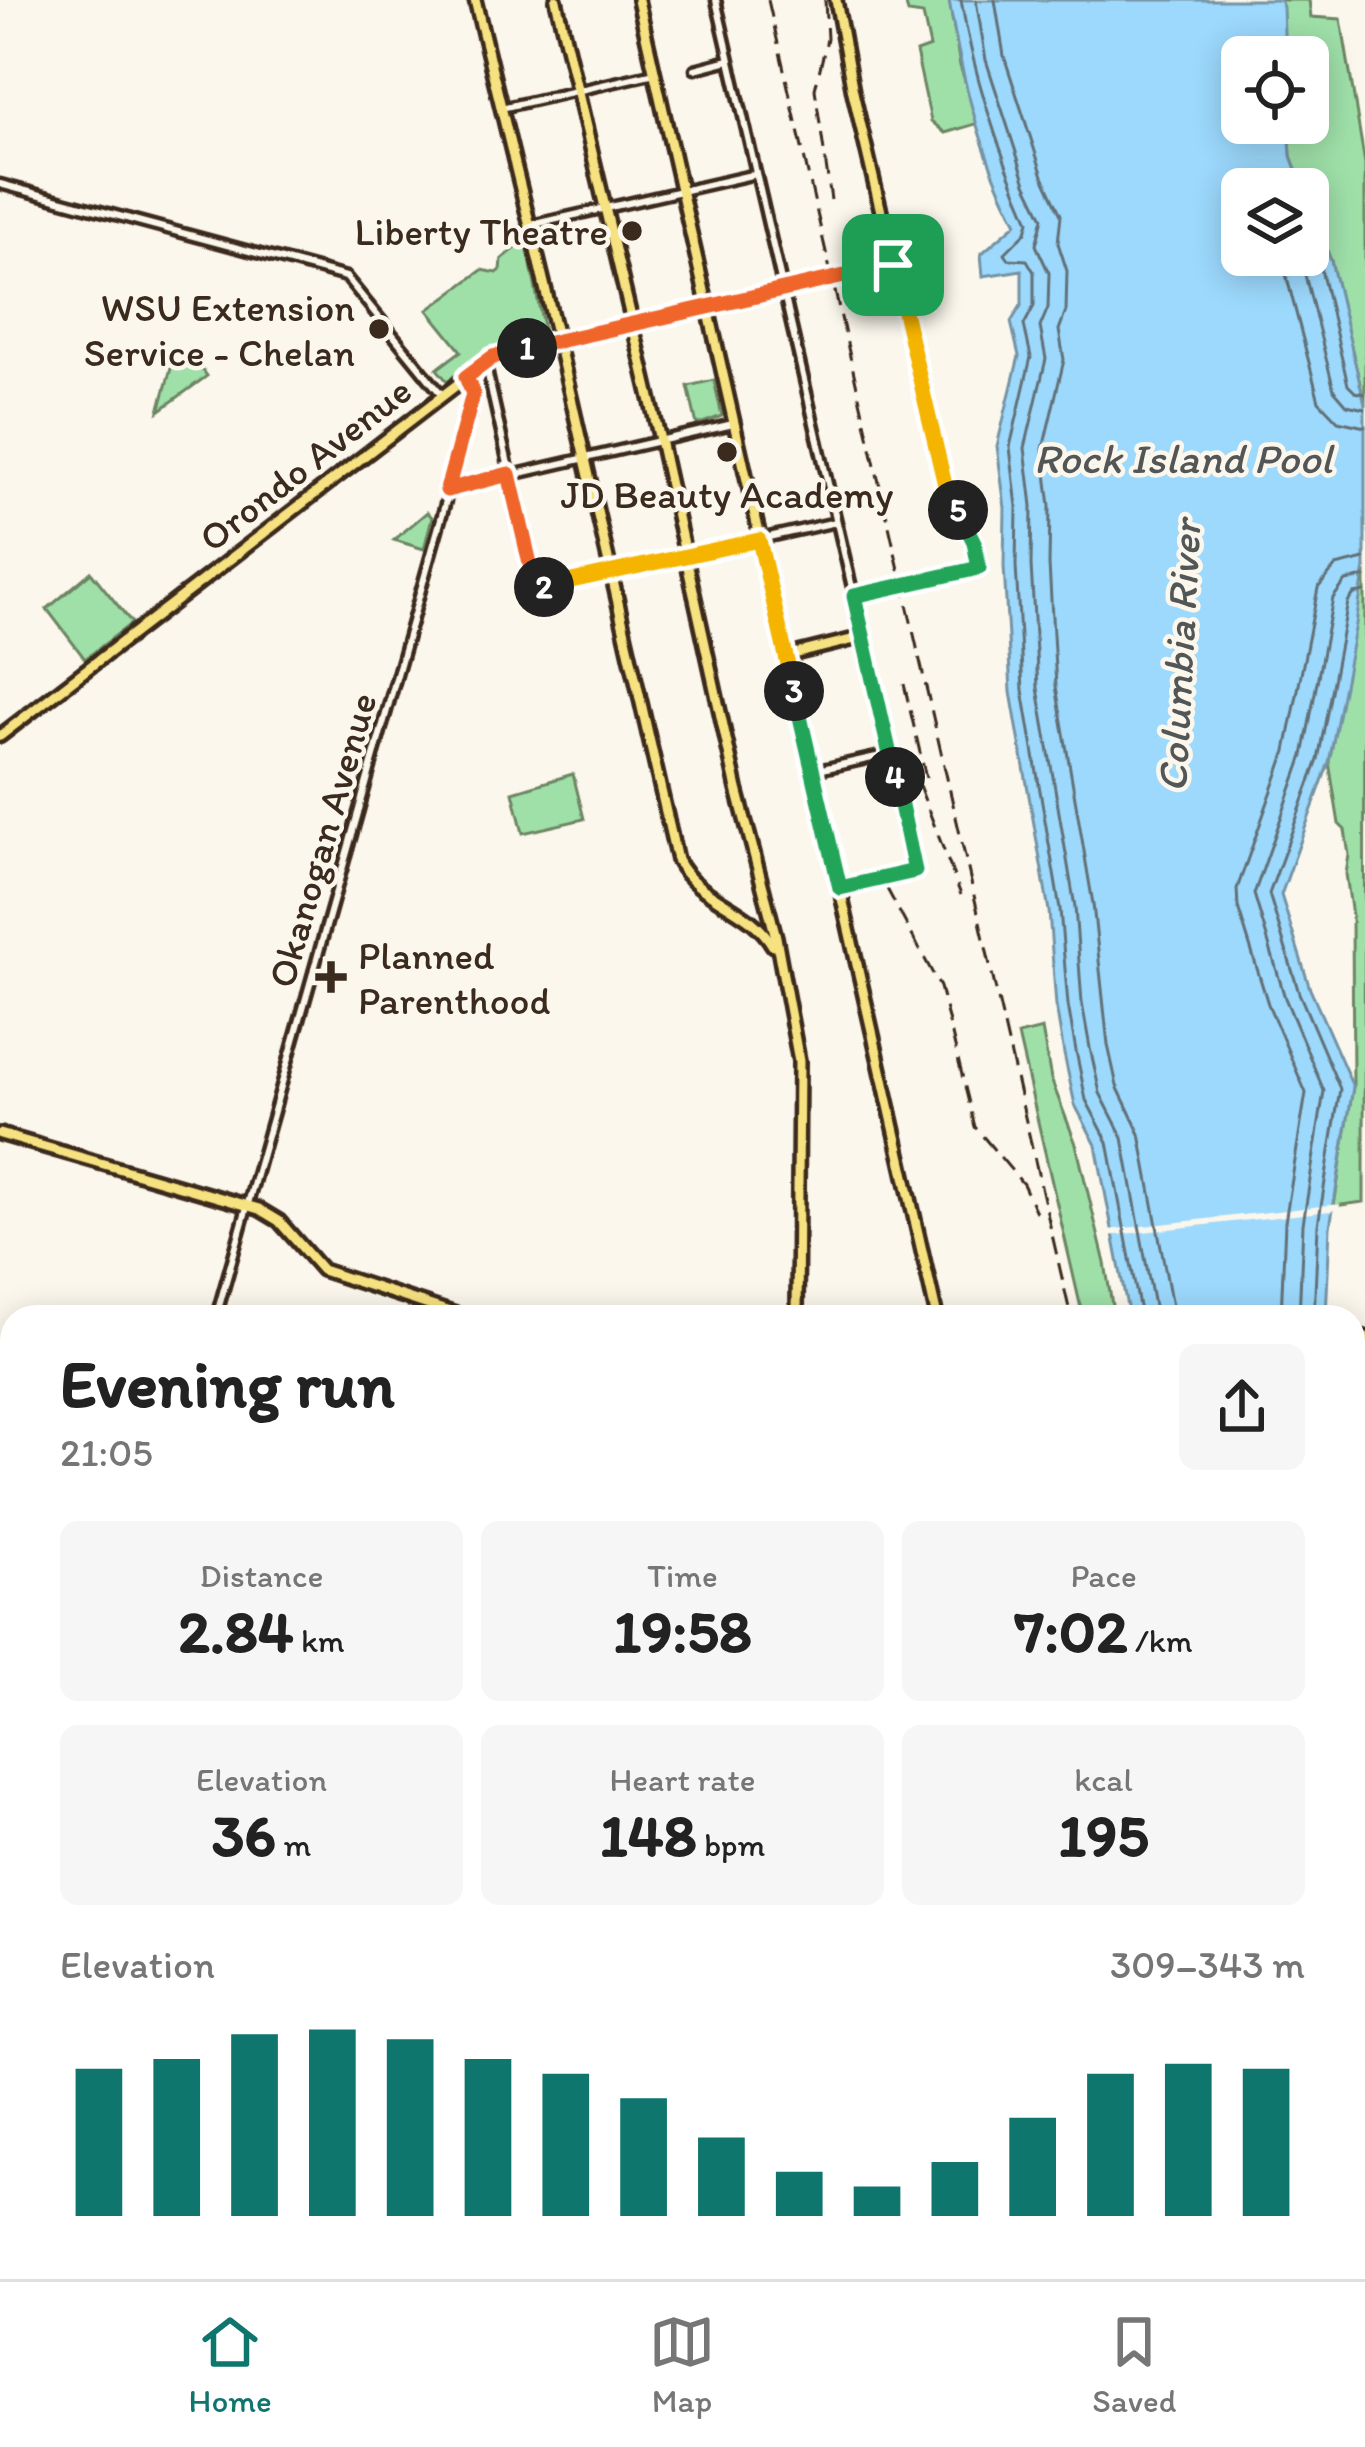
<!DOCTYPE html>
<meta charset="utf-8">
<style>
:root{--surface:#fff;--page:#f6f6f6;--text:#222;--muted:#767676;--line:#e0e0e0;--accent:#0f766e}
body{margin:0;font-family:Itim,sans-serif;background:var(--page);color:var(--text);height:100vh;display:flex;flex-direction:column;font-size:45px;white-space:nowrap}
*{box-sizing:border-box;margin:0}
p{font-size:39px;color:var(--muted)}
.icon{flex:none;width:66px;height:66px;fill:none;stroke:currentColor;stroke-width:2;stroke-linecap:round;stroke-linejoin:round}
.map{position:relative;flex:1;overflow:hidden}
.drawer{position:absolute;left:0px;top:1305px;width:1365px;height:975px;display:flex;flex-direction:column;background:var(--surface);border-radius:36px 36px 0 0;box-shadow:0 6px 30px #0003}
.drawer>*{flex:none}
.controls{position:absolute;left:1221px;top:36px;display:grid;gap:24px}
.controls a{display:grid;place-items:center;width:108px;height:108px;border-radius:18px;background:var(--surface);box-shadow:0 6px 30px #0003;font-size:60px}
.pin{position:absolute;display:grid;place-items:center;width:102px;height:102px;color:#fff;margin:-51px;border-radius:24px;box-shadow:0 6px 18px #0006}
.km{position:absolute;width:60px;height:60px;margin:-30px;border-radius:50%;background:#222;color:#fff;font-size:33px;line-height:60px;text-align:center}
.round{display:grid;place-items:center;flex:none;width:126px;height:126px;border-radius:18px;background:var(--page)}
.headline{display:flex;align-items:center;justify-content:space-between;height:204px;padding:0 60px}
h1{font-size:66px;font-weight:700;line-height:90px}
.figures{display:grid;grid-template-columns:repeat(3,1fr);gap:18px;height:204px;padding:12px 60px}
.figures div{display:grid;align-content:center;border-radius:18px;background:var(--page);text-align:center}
.figures b{font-size:60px;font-weight:700}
.figures small{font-size:33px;font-weight:400}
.figures p{font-size:33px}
.chart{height:336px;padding:24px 60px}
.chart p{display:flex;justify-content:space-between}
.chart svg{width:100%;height:216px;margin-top:12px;stroke:var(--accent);stroke-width:6}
.tabs{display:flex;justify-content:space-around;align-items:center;height:168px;border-top:3px solid var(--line);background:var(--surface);font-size:33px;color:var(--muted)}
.tabs a{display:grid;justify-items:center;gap:6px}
.tabs .current{color:var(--accent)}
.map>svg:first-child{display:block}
</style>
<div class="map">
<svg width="1365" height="2279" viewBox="0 0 1365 2279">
<rect width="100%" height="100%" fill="#fbf7ec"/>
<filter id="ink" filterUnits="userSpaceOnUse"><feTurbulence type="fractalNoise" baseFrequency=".00833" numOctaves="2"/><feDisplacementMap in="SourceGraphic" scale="24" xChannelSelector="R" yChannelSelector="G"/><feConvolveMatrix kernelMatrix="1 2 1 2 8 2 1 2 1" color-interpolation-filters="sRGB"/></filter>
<g filter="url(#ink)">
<!-- green -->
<g fill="#9fe0a9" stroke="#6d8564" stroke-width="3">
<polygon points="905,0 949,0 960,66 979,123 945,133 931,121 916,52 930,47 923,15 908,13"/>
<polygon points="1280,0 1309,0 1311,17 1341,19 1365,164 1365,405 1331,261 1308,201 1308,189 1303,189 1291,156 1289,123 1308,123 1308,57 1285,57"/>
<polygon points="522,243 527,244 545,337 480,357 447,381 437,369 461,351 428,310 482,270 497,273 501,270 502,259"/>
<polygon points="176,350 192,355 207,376 159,411"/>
<polygon points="714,380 722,416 697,425 688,386"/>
<polygon points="427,512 432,517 424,549 394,540"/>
<polygon points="1365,567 1364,1202 1334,1206 1353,1087 1352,916 1346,874 1349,855 1345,830 1339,824 1329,762"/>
<polygon points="91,572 132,623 85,659 47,609"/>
<polygon points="573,774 584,819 523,833 513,792"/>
<polygon points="1042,1029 1051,1079 1076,1144 1105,1263 1114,1317 1083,1317 1018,1035"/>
</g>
<!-- water -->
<g fill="#9cd9fd" stroke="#7593a4" stroke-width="3">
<path d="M949,0h331l3,7 2,50h-43v66h47l2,33 12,33h-61v66h66v-54l23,60 34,144v162l-9,57 -27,138 -48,133 29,94 43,98 -23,140 -4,90h-197l-33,-172 -21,-40 -11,-51 -8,-48 -7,-95 -38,-219 -7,-126 1,-58 -8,-62 22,-90 -8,-34 11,-18v-34l-39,6 -2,-22 36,-31c-37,-67 -56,-148 -68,-223z"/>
<polygon points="995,2268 1258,2268 1258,2279 992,2279"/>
</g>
<!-- pier -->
<polygon fill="#fbf7ec" points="1340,1204 1339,1210 1108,1236 1107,1230"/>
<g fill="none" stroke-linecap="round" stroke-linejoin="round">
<!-- shore -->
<g stroke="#627077" stroke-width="3">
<path d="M961,0c13,77 37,150 68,221l-3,11 -21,21 4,6 18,1 7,12v34l-10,19 7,32 -21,90 7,60 -1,59 7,124 37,219 8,96 8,46 10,49 22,42 33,175"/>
<polyline points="976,0 986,60 1026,183 1043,218 1036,245 1049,273 1048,308 1040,327 1046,359 1025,448 1032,506 1031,565 1038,688 1075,907 1082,1003 1090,1048 1100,1093 1123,1138 1156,1317"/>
<polyline points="995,0 1004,56 1043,176 1061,215 1058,243 1067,271 1066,311 1059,330 1064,360 1043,449 1050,506 1049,565 1056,686 1093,904 1108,1045 1117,1086 1140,1134 1174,1317"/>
<polyline points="1308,234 1320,265 1348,385 1355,392 1365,394"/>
<polyline points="1281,255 1319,401 1338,421 1365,427"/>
<polyline points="1300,255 1334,390 1347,405 1365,409"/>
<polyline points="1281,1317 1285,1222 1306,1093 1268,1004 1238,907 1237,889 1286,751 1318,588 1336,566 1365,559"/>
<polyline points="1299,1317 1303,1224 1324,1091 1285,998 1254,894 1303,756 1333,598 1346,581 1365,577"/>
<polyline points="1314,1317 1318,1225 1340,1089 1299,993 1269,894 1318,760 1348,602 1354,594 1365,592"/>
</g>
<!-- canal -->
<g stroke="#9cd9fd" stroke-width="6">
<polyline points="0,2116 11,2136 12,2152"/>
<polyline points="10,2279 12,2268"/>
</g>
<defs>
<g id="minor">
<polyline points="716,0 854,596"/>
<polyline points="695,69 729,60"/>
<polyline points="501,108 655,73"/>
<polyline points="0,184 346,277 442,395"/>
<polyline points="531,225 756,174"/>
<polyline points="486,366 536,589 836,522"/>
<polyline points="447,490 733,424"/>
<polyline points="813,771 890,754"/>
<polyline points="840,888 915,871 863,637"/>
<polyline points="216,1317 484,366"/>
<polyline points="0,1451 12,1454"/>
<polyline points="0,1770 12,1774"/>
<polyline points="263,2279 266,2268"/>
</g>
<g id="major">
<path d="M475,0l83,341 119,519c22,42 72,45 96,86"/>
<polyline points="556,0 660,440 737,789 776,937 799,1061 797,1317"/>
<polyline points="638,0 937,1317"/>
<path d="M786,656l77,-19 -9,-41 124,-28c-5,-38 -29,-67 -38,-104l-87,-372 -17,-92"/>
<polyline points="0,736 493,357 893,264"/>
<polyline points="0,1134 259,1209 279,1221 322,1270 465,1317"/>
<polyline points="1353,2006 1365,2009"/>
<polyline points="845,2268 846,2279"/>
<polyline points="576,2279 579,2268"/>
</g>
<g id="highway">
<polyline points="1365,1369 1360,1448 1365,1504"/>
<polyline points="1353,1406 1365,1338"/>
<polyline points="1353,1524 1365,1513"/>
<polyline points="1353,1660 1365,1661"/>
<polyline points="1353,1671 1365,1678"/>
<polyline points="1353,1751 1365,1747"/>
<polyline points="1353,1763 1365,1756"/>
<polyline points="1325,2268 1328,2279"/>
</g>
</defs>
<!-- minor casing -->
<use href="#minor" stroke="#3b2a1e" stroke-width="15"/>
<!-- major casing -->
<use href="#major" stroke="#3b2a1e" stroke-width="18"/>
<!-- highway casing -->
<use href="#highway" stroke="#3b2a1e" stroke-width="20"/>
<!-- minor -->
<use href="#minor" stroke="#fbf7ec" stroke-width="6"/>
<!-- major -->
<use href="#major" stroke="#f7e281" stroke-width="9"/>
<!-- highway -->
<use href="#highway" stroke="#f7e281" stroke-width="10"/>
<!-- rail -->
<g stroke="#3b2a1e" stroke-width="3" stroke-dasharray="18 9" stroke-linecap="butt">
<polyline points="768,0 1071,1317"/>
<polyline points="825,0 827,39 815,89 831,200"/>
<polyline points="904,684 926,778"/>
<polyline points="909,759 961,895"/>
<polyline points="886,887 940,987 975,1127 1023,1184 1036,1212"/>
<polyline points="949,2279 950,2268"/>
</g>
</g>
</g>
<g fill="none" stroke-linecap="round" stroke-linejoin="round" filter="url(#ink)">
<defs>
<polyline id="split-1" points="527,348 893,265"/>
<polyline id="split-2" points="527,348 493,357 466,377 473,394 447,490 509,474 536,589 544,587"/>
<polyline id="split-3" points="544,587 759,540 794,691"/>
<polyline id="split-4" points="794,691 840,888 915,871 895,777"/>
<polyline id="split-5" points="895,777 854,596 979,568 974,542 958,510"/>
<polyline id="split-6" points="893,265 945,485 958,510"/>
</defs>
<!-- split-1 casing -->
<use href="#split-1" stroke="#fff" stroke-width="24"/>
<!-- split-2 casing -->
<use href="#split-2" stroke="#fff" stroke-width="24"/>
<!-- split-3 casing -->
<use href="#split-3" stroke="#fff" stroke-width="24"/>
<!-- split-4 casing -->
<use href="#split-4" stroke="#fff" stroke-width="24"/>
<!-- split-5 casing -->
<use href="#split-5" stroke="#fff" stroke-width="24"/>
<!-- split-6 casing -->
<use href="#split-6" stroke="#fff" stroke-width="24"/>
<!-- split-1 -->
<use href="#split-1" stroke="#f0652b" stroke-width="15"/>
<!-- split-2 -->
<use href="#split-2" stroke="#f0652b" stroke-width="15"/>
<!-- split-3 -->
<use href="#split-3" stroke="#f5b400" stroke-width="15"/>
<!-- split-4 -->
<use href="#split-4" stroke="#22a559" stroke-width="15"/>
<!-- split-5 -->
<use href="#split-5" stroke="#22a559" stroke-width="15"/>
<!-- split-6 -->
<use href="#split-6" stroke="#f5b400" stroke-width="15"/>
</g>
<!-- markers -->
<g fill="#3b2a1e" stroke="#fbf7ec" stroke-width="4.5">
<circle cx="632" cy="231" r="12"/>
<circle cx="379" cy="329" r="12"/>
<circle cx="727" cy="452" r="12"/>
<path d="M325 959h12v12h12v12h-12v12h-12v-12h-12v-12h12z"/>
</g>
<g text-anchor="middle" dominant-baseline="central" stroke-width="9" stroke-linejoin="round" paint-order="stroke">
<!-- poi labels -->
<g font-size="39" fill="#3b2a1e" stroke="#fbf7ec" text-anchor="end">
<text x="608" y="231">Liberty Theatre</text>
<text x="355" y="307">WSU Extension<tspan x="355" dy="45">Service - Chelan</tspan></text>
<text x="727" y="494" text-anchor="middle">JD Beauty Academy</text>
<text x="358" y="955" text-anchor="start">Planned<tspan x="358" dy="45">Parenthood</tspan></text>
</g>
<!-- street labels -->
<g font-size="39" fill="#3b2a1e" stroke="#fbf7ec">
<text transform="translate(305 464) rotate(-38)">Orondo Avenue</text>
<text transform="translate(322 840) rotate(-74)">Okanogan Avenue</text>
</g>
<!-- water labels -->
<g font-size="42" font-style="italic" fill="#535656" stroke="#fbf7ec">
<text x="1183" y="458">Rock Island Pool</text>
<text transform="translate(1179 656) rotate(-87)">Columbia River</text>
</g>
</g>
</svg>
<div class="controls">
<a><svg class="icon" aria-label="locate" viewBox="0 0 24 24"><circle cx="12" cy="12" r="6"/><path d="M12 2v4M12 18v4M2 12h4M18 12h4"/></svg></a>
<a><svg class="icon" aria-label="layers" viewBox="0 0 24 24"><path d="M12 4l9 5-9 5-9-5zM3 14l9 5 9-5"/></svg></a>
</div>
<div class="pin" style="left:893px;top:265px;background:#1e9e55"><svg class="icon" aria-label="arrive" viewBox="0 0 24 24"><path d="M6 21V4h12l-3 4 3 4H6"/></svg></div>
<b class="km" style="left:527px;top:348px">1</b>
<b class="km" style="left:544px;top:587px">2</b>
<b class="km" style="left:794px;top:691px">3</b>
<b class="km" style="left:895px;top:777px">4</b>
<b class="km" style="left:958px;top:510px">5</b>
<section class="drawer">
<div class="headline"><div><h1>Evening run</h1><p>21:05</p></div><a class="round"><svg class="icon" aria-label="share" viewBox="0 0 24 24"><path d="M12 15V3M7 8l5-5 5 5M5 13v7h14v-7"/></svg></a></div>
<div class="figures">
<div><p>Distance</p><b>2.84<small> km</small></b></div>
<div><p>Time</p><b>19:58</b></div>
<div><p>Pace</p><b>7:02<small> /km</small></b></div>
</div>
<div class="figures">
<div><p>Elevation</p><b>36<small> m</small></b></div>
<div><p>Heart rate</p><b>148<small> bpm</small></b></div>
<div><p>kcal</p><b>195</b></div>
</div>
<div class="chart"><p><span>Elevation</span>309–343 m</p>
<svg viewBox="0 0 160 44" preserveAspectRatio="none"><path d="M5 44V14M15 44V12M25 44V7M35 44V6M45 44V8M55 44V12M65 44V15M75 44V20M85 44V28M95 44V35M105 44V38M115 44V33M125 44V24M135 44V15M145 44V13M155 44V14"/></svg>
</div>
</section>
</div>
<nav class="tabs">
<a class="current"><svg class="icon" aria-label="home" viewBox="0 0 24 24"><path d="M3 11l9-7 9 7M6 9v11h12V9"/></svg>Home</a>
<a><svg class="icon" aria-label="map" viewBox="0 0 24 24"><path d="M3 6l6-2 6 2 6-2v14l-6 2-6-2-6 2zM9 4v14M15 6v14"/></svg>Map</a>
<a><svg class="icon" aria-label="saved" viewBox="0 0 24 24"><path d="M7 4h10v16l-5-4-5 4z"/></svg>Saved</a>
</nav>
